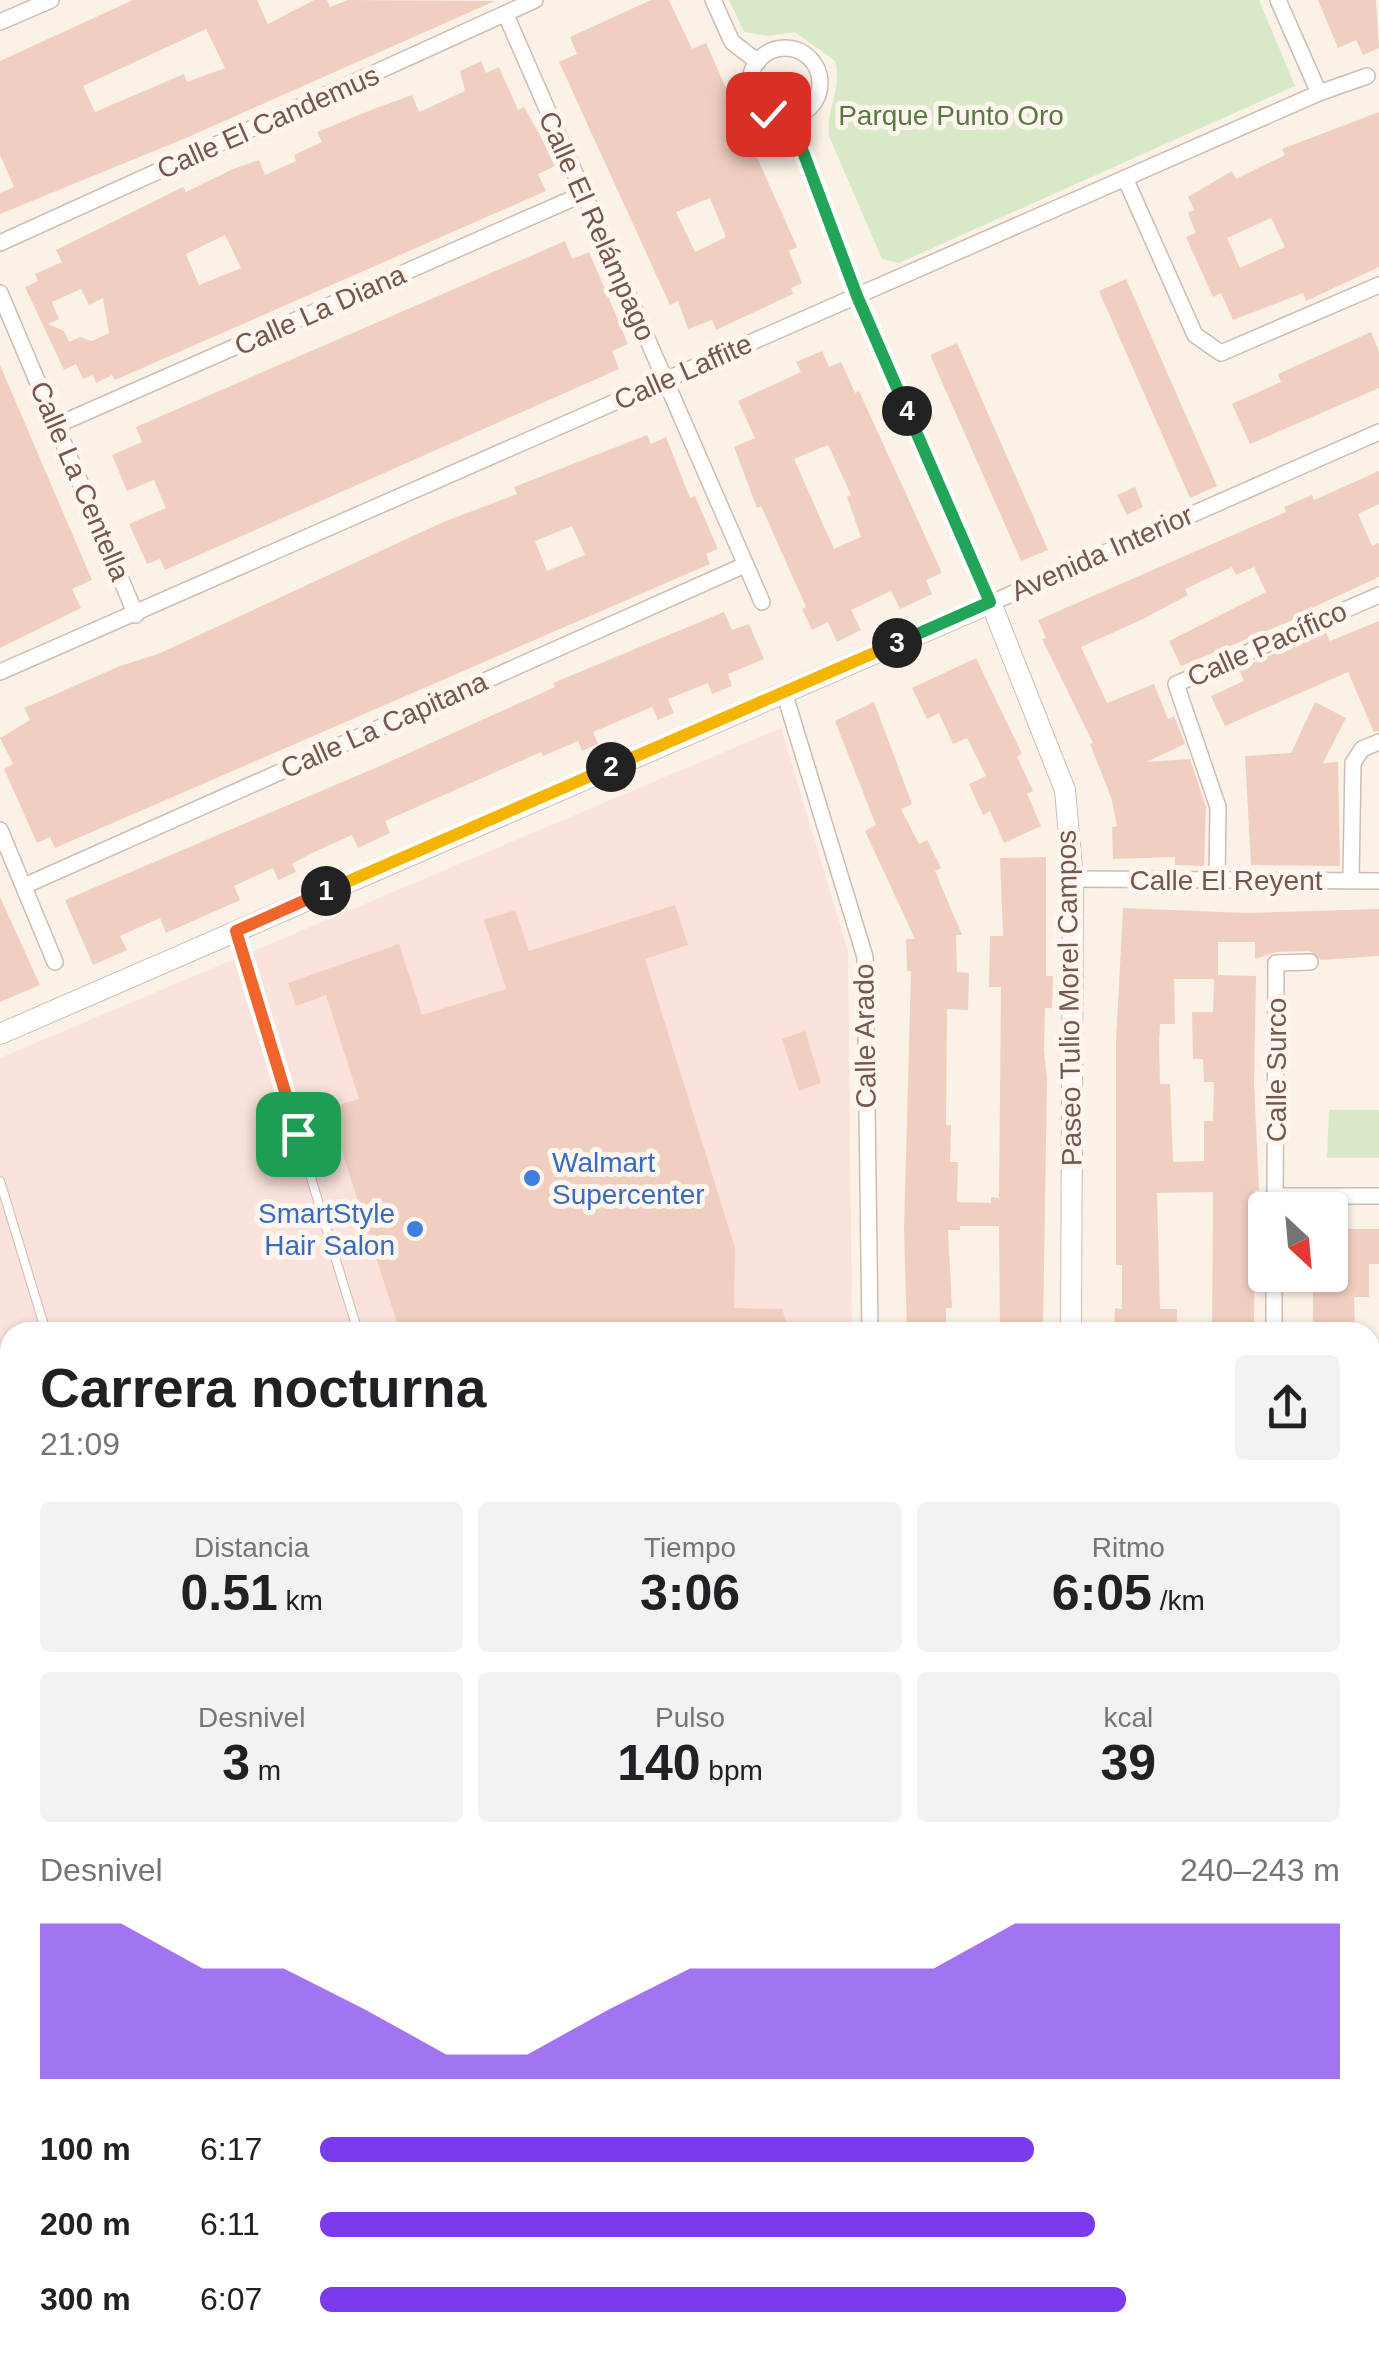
<!DOCTYPE html>
<html lang="es">
<meta charset="utf-8">
<style>
:root{--surface:#fff;--page:#f2f2f2;--text:#202124;--muted:#757577;--accent:#7c3aed}
body{margin:0;font-family:Arial,sans-serif;background:var(--page);color:var(--text);height:100vh;display:flex;flex-direction:column;font-size:38px;white-space:nowrap}
*{box-sizing:border-box;margin:0}
p{font-size:32px;color:var(--muted)}
.icon{flex:none;width:55px;height:55px;fill:none;stroke:currentColor;stroke-width:2;stroke-linecap:round;stroke-linejoin:round}
.map{position:relative;flex:1;overflow:hidden}
.panel{position:absolute;left:0px;top:1322px;width:1380px;height:1038px;display:flex;flex-direction:column;background:var(--surface);border-radius:30px 30px 0 0;box-shadow:0 2px 8px #0004}
.panel>*{flex:none}
.needle{width:65px;rotate:154deg}
.fabs{position:absolute;left:1248px;top:1192px;display:grid;gap:20px}
.fabs a{display:grid;place-items:center;width:100px;height:100px;border-radius:10px;background:var(--surface);box-shadow:0 2px 8px #0004;font-size:50px}
.pin{position:absolute;display:grid;place-items:center;width:85px;height:85px;color:#fff;margin:-42px;border-radius:20px;box-shadow:0 5px 15px #0006}
.km{position:absolute;width:50px;height:50px;margin:-25px;border-radius:50%;background:#222;color:#fff;font-size:28px;line-height:50px;text-align:center}
.round{display:grid;place-items:center;flex:none;width:105px;height:105px;border-radius:10px;background:var(--page)}
.summary{display:flex;align-items:center;justify-content:space-between;height:170px;padding:0 40px}
h1{font-size:55px;font-weight:600;line-height:75px}
.metrics{display:grid;grid-template-columns:repeat(3,1fr);gap:15px;height:170px;padding:10px 40px}
.metrics div{display:grid;align-content:center;border-radius:10px;background:var(--page);text-align:center}
.metrics b{font-size:50px;font-weight:600}
.metrics small{font-size:28px;font-weight:400}
.metrics p{font-size:28px}
.chart{height:280px;padding:20px 40px}
.chart p{display:flex;justify-content:space-between}
.chart svg{width:100%;height:180px;margin-top:10px;fill:var(--accent);opacity:.7}
ul{padding:0 40px;list-style:none;font-size:32px}
li{display:grid;grid-template-columns:160px 120px 1fr;align-items:center;height:75px}
li i{height:25px;border-radius:12px;background:var(--accent)}
.map>svg:first-child{display:block}
</style>
<div class="map">
<svg width="1379" height="2358" viewBox="0 0 1379 2358">
<rect width="100%" height="100%" fill="#fbf2e7"/>
<!-- residential -->
<polygon fill="#f3e3d6" points="1379,1896 1379,2358 908,2358 916,2350 1370,2350 1370,1905"/>
<!-- commercial -->
<g fill="#fbe2dc">
<polygon points="781,728 848,951 852,1332 10,1332 10,1765 0,1731 0,1058"/>
<polygon points="469,2350 637,2350 639,2358 471,2358"/>
</g>
<!-- green -->
<g fill="#d7e9c6">
<path d="M729,0h530l36,86 -396,177 -17,-4 -53,-123c-4,-26 14,-47 6,-75l-40,-29 -26,4 -25,-4z"/>
<polygon points="1329,1110 1379,1110 1379,1158 1327,1158"/>
</g>
<!-- building -->
<g fill="#f0cfc0" fill-rule="evenodd">
<path d="M133,0h124l11,24 46,-24h13l3,7 18,-7 147,1 -309,137 -186,76v-21l14,-6 -14,-32v-94zM206,29l19,39 -38,14 -3,-8 -89,38 -12,-26z"/>
<path d="M651,0h18l23,49 14,-6 91,204 -8,4 13,32 -11,5 2,6 -77,36 -4,-10 -24,9 -10,-28 -8,4 -111,-243 18,-8 -7,-17zM710,198l16,39 -31,15 -19,-40z"/>
<polygon points="1318,0 1376,0 1379,48 1363,55 1356,40 1338,48"/>
<path d="M481,61l5,12 13,-6 19,43 6,-3 18,32 13,27 -17,8 8,17 -431,189 -3,-5 -16,8 -3,-8 -10,4 -7,-15 -12,6 -39,-83 13,-6 -3,-7 27,-12 -6,-12 127,-63 3,5 47,-23 26,-9 6,15 31,-14 -2,-6 28,-13 -5,-10 54,-22 41,-15 7,17 46,-21 -5,-20zM225,235l16,33 -42,17 -13,-31zM81,289l8,16 14,-7 6,35 -17,8 -12,-4 -11,5 -5,-11 -16,-7 11,-5 -7,-17z"/>
<path d="M1379,112v155l-73,34 -3,-8 -70,27 -12,-27 -8,4 -27,-60 10,-4 -8,-20 6,-3 -6,-13 44,-26 4,8 49,-24 -3,-6zM1271,218l14,29 -45,21 -13,-30z"/>
<polygon points="565,241 572,259 589,252 613,308 628,344 612,351 619,369 165,570 160,559 147,564 129,524 166,508 154,480 127,491 112,455 142,442 136,427"/>
<polygon points="1126,279 1217,486 1190,498 1099,291"/>
<polygon points="1371,332 1379,351 1379,388 1250,444 1232,404 1281,382 1278,374"/>
<polygon points="957,343 1048,550 1021,561 930,355"/>
<path d="M822,351l7,16 12,-5 14,31 4,-2 83,182 -16,7 6,14 -32,15 -9,-18 -40,19 10,20 -24,12 -9,-20 -16,8 -10,-21 4,-2 -45,-101 -4,2 -23,-61 21,-9 -17,-37 63,-29 -5,-10zM828,445l23,50 -4,2 14,40 -27,12 -40,-90z"/>
<polygon points="0,365 92,580 72,589 81,608 0,648"/>
<path d="M647,435l4,9 15,-7 24,61 5,-2 23,53 -12,5 4,10 -655,284 -5,-11 -13,6 -33,-74 9,-5 -13,-26 30,-18 -6,-12 96,-42 38,-12 283,-131 76,-29 -3,-7zM572,526l13,29 -38,16 -12,-30z"/>
<polygon points="1379,471 1379,504 1358,514 1372,546 1379,543 1379,577 1314,607 1315,611 1181,666 1169,641 1266,592 1254,567 1236,575 1232,567 1185,589 1188,595 1143,619 1081,647 1107,703 1154,684 1168,719 1174,716 1185,744 1146,762 1190,759 1206,807 1204,866 1175,865 1175,857 1113,859 1112,827 1117,826 1111,797 1090,744 1093,743 1042,639 1046,638 1038,620 1286,512 1284,507 1312,495 1314,500"/>
<polygon points="1135,487 1143,507 1127,515 1117,495"/>
<polygon points="724,612 732,630 749,624 764,659 728,674 732,686 712,694 708,683 668,699 674,713 658,720 652,707 593,732 598,744 582,751 578,741 543,756 541,752 385,821 390,833 358,848 352,835 310,854 292,864 296,872 278,880 273,868 234,886 240,900 166,933 160,918 120,936 127,950 93,965 65,900 387,763 555,687 553,683"/>
<polygon points="1379,621 1379,731 1374,732 1348,672 1225,726 1211,696 1244,681 1239,669 1325,631 1330,641"/>
<polygon points="976,658 1022,754 1017,757 1033,791 1027,794 1041,826 1004,843 990,811 983,815 969,784 986,776 967,738 953,744 939,713 927,719 912,688"/>
<polygon points="874,702 912,804 901,809 919,844 927,840 941,868 935,871 962,935 956,935 957,972 969,973 968,1010 947,1009 946,1125 951,1125 950,1162 958,1162 957,1202 991,1203 991,1197 999,1198 1001,987 989,987 990,936 1003,936 1000,858 1046,857 1046,976 1053,976 1052,1008 1045,1008 1044,1051 1047,1078 1043,1332 1000,1332 999,1226 960,1226 960,1230 948,1230 952,1308 946,1308 946,1332 907,1332 904,1229 911,971 907,971 906,939 915,939 865,831 876,825 835,721"/>
<polygon points="1315,702 1346,718 1323,763 1338,762 1340,866 1251,865 1245,756 1291,753"/>
<polygon points="0,897 40,985 0,1002"/>
<polygon points="675,905 688,945 645,959 735,1248 734,1308 782,1309 790,1332 400,1332 328,1108 359,1099 326,995 296,1006 288,983 399,944 422,1015 506,989 484,920 515,910 529,951"/>
<path d="M1123,908l125,5 131,-4v47l-58,4 -11,-9 -34,1 -21,7v-17h-37v33l38,1 -2,107 5,107 -4,1 -1,141h-42l1,-140 -56,1 3,116h17v23h-63l1,-24 7,1v-44h-6v-223zM1174,979h40l-1,33h-21l1,47h10l1,23h10l-1,39h-9v40l-31,1 -3,-78h-10l-1,-42 1,-18h15z"/>
<polygon points="805,1031 821,1083 799,1091 782,1039"/>
<polygon points="1330,1229 1379,1229 1379,1264 1369,1264 1369,1297 1354,1297 1355,1332 1313,1332 1313,1275 1330,1275"/>
</g>
<g fill="none" stroke-linecap="round" stroke-linejoin="round">
<defs>
<g id="service">
<polyline points="237,935 358,1332"/>
<polyline points="0,1181 46,1332"/>
<polyline points="229,2350 233,2358"/>
<polyline points="479,2350 481,2358"/>
<polyline points="621,2350 624,2358"/>
<polyline points="270,2358 293,2350"/>
</g>
<g id="minor">
<polyline points="713,0 732,42 758,62"/>
<polyline points="1278,0 1319,93"/>
<polyline points="506,15 762,602"/>
<polyline points="0,22 51,0"/>
<circle cx="785" cy="83" r="35"/>
<polyline points="789,117 857,296 991,603 1379,432"/>
<polyline points="1125,178 1195,335 1221,353 1379,285"/>
<polyline points="0,243 535,0"/>
<polyline points="0,293 136,615"/>
<polyline points="57,425 583,194"/>
<polyline points="0,672 1319,93 1367,76"/>
<polyline points="784,692 865,957 870,1332"/>
<polyline points="0,830 55,962"/>
<polyline points="1073,879 1379,881"/>
<polyline points="1217,880 1218,807 1176,684 1379,595"/>
<polyline points="1351,880 1353,763 1362,749 1379,742"/>
<polyline points="24,886 745,565"/>
<polyline points="1275,1196 1379,1196"/>
<polyline points="1275,1210 1276,963 1310,962"/>
<polyline points="1274,1332 1274,1275"/>
<polyline points="1370,1769 1379,1770"/>
<polyline points="1370,2136 1379,2136"/>
<polyline points="864,2358 865,2350"/>
<polyline points="1267,2358 1267,2350"/>
</g>
<g id="tertiary">
<polyline points="0,1034 991,603 1065,790 1073,879 1071,1332"/>
<polyline points="0,1836 10,1870"/>
<polyline points="0,1906 10,1902"/>
<polyline points="156,2350 160,2358"/>
<polyline points="1063,2358 1064,2350"/>
</g>
<g id="trunk">
<polyline points="0,1983 10,2018"/>
<polyline points="0,2170 10,2204"/>
<polyline points="58,2350 61,2358"/>
<polyline points="121,2350 125,2358"/>
</g>
</defs>
<!-- service casing -->
<use href="#service" stroke="#cfbbb1" stroke-width="10"/>
<!-- minor casing -->
<use href="#minor" stroke="#cfbbb1" stroke-width="18"/>
<!-- tertiary casing -->
<use href="#tertiary" stroke="#cfbbb1" stroke-width="22"/>
<!-- trunk casing -->
<use href="#trunk" stroke="#d8d0cd" stroke-width="30"/>
<!-- service -->
<use href="#service" stroke="#fff" stroke-width="8"/>
<!-- minor -->
<use href="#minor" stroke="#fff" stroke-width="15"/>
<!-- tertiary -->
<use href="#tertiary" stroke="#fff" stroke-width="20"/>
<!-- trunk -->
<use href="#trunk" stroke="#f5c0a2" stroke-width="28"/>
</g>
<g fill="none" stroke-linecap="round" stroke-linejoin="round">
<defs>
<polyline id="split-1" points="298,1134 236,931 326,891"/>
<polyline id="split-2" points="326,891 611,767"/>
<polyline id="split-3" points="611,767 897,643"/>
<polyline id="split-4" points="897,643 990,602 907,411"/>
<polyline id="split-5" points="768,114 790,117 857,296 907,411"/>
</defs>
<!-- split-1 casing -->
<use href="#split-1" stroke="#fff" stroke-width="20"/>
<!-- split-2 casing -->
<use href="#split-2" stroke="#fff" stroke-width="20"/>
<!-- split-3 casing -->
<use href="#split-3" stroke="#fff" stroke-width="20"/>
<!-- split-4 casing -->
<use href="#split-4" stroke="#fff" stroke-width="20"/>
<!-- split-5 casing -->
<use href="#split-5" stroke="#fff" stroke-width="20"/>
<!-- split-1 -->
<use href="#split-1" stroke="#f0652b" stroke-width="12"/>
<!-- split-2 -->
<use href="#split-2" stroke="#f5b400" stroke-width="12"/>
<!-- split-3 -->
<use href="#split-3" stroke="#f5b400" stroke-width="12"/>
<!-- split-4 -->
<use href="#split-4" stroke="#22a559" stroke-width="12"/>
<!-- split-5 -->
<use href="#split-5" stroke="#22a559" stroke-width="12"/>
</g>
<!-- markers -->
<g fill="#3f7fe0" stroke="#fef6ee" stroke-width="4">
<circle cx="532" cy="1178" r="10"/>
<circle cx="415" cy="1229" r="10"/>
</g>
<g text-anchor="middle" dominant-baseline="central" stroke-width="10" stroke-linejoin="round" paint-order="stroke">
<!-- park labels -->
<g font-size="28" fill="#597945" stroke="#fef6ee">
<text x="951" y="115">Parque Punto Oro</text>
</g>
<!-- street labels -->
<g font-size="28" fill="#74574d" stroke="#fef6ee">
<text transform="translate(268 122) rotate(-24)">Calle El Candemus</text>
<text transform="translate(597 226) rotate(66)">Calle El Relámpago</text>
<text transform="translate(320 310) rotate(-24)">Calle La Diana</text>
<text transform="translate(683 372) rotate(-24)">Calle Laffite</text>
<text transform="translate(80 481) rotate(67)">Calle La Centella</text>
<text transform="translate(1102 553) rotate(-24)">Avenida Interior</text>
<text transform="translate(1267 644) rotate(-24)">Calle Pacífico</text>
<text transform="translate(384 725) rotate(-24)">Calle La Capitana</text>
<text x="1226" y="880">Calle El Reyent</text>
<text transform="translate(1069 998) rotate(-91)">Paseo Tulio Morel Campos</text>
<text transform="translate(865 1036) rotate(-91)">Calle Arado</text>
<text transform="translate(1276 1070) rotate(-90)">Calle Surco</text>
</g>
<!-- shop labels -->
<g font-size="28" fill="#366cbe" stroke="#fef6ee" text-anchor="start">
<text x="552" y="1162">Walmart<tspan x="552" dy="32">Supercenter</tspan></text>
<text x="395" y="1213" text-anchor="end">SmartStyle<tspan x="395" dy="32">Hair Salon</tspan></text>
</g>
</g>
</svg>
<div class="fabs">
<a><svg class="needle" viewBox="-14 -14 28 28"><path d="M0-13l5 13h-10z" fill="#e53935"/><path d="M0 13l5-13h-10z" fill="#757577"/></svg></a>
</div>
<div class="pin" style="left:298px;top:1134px;background:#1e9e55"><svg class="icon" aria-label="arrive" viewBox="0 0 24 24"><path d="M6 21V4h12l-3 4 3 4H6"/></svg></div>
<div class="pin" style="left:768px;top:114px;background:#d93025"><svg class="icon" aria-label="check" viewBox="0 0 24 24"><path d="M5 12l5 5 9-10"/></svg></div>
<b class="km" style="left:326px;top:891px">1</b>
<b class="km" style="left:611px;top:767px">2</b>
<b class="km" style="left:897px;top:643px">3</b>
<b class="km" style="left:907px;top:411px">4</b>
<section class="panel">
<div class="summary"><div><h1>Carrera nocturna</h1><p>21:09</p></div><a class="round"><svg class="icon" aria-label="share" viewBox="0 0 24 24"><path d="M12 15V3M7 8l5-5 5 5M5 13v7h14v-7"/></svg></a></div>
<div class="metrics">
<div><p>Distancia</p><b>0.51<small> km</small></b></div>
<div><p>Tiempo</p><b>3:06</b></div>
<div><p>Ritmo</p><b>6:05<small> /km</small></b></div>
</div>
<div class="metrics">
<div><p>Desnivel</p><b>3<small> m</small></b></div>
<div><p>Pulso</p><b>140<small> bpm</small></b></div>
<div><p>kcal</p><b>39</b></div>
</div>
<div class="chart"><p><span>Desnivel</span>240–243 m</p>
<svg viewBox="0 0 160 44" preserveAspectRatio="none"><path d="M0 44V6L10 6L20 17L30 17L40 27L50 38L60 38L70 27L80 17L90 17L100 17L110 17L120 6L130 6L140 6L150 6L160 6V44z"/></svg>
</div>
<ul>
<li><b>100 m</b>6:17<i style="width:70%"></i></li>
<li><b>200 m</b>6:11<i style="width:76%"></i></li>
<li><b>300 m</b>6:07<i style="width:79%"></i></li>
</ul>
</section>
</div>
